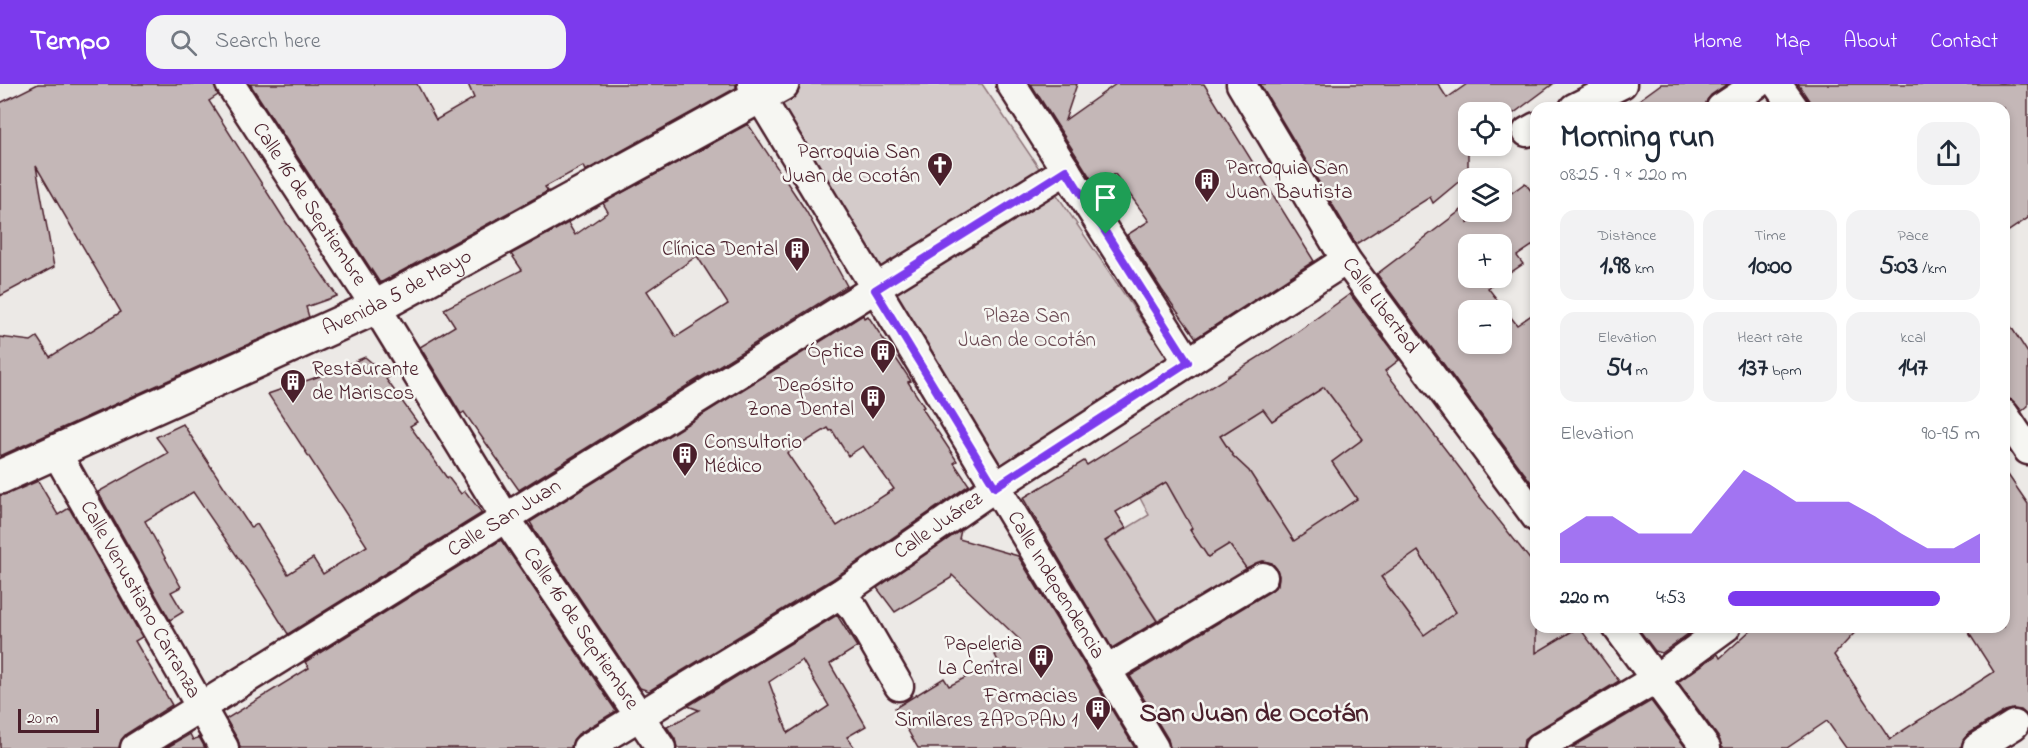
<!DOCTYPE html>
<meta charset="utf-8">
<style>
:root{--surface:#fff;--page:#f2f2f3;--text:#1f2937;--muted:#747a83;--accent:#7c3aed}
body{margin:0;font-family:"Indie Flower",sans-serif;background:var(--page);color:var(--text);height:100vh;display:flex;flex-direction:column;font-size:22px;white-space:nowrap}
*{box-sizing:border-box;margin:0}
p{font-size:20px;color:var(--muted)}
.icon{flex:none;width:33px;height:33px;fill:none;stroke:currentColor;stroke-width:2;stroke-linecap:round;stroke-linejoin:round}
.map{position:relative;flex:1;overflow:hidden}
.drawer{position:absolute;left:1530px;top:18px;width:480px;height:531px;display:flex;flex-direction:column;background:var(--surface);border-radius:18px;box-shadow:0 3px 9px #0003}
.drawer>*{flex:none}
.fabs{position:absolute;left:1458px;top:18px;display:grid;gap:12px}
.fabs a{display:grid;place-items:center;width:54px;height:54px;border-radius:12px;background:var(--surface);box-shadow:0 3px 9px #0003;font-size:30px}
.scale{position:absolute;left:18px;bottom:15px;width:81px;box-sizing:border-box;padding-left:6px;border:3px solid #4a1f2b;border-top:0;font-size:16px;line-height:21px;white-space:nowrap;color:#4a1f2b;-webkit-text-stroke:4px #f6f6f2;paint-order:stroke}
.pin{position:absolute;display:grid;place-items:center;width:51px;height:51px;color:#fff;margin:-62px -26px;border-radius:50% 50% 50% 0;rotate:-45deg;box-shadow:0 0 6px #0007}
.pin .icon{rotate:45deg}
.round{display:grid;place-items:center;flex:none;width:63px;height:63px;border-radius:18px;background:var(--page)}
.head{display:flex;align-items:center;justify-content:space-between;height:102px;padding:0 30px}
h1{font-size:33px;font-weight:700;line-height:45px}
.metrics{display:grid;grid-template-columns:repeat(3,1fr);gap:9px;height:102px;padding:6px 30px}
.metrics div{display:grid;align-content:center;border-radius:15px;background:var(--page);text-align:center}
.metrics b{font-size:26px;font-weight:700}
.metrics small{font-size:16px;font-weight:400}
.metrics p{font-size:16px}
.chart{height:168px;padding:12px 30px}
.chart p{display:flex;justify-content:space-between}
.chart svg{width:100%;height:108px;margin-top:6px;fill:var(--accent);opacity:.7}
ul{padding:0 30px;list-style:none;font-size:20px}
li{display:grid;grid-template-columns:96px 72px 1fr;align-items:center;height:45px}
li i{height:15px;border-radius:8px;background:var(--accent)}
header{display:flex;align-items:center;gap:36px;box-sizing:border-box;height:84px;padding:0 30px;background:var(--accent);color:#fff}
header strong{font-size:28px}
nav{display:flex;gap:33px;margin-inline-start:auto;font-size:21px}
.search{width:420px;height:54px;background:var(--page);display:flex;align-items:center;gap:15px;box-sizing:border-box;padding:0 21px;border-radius:18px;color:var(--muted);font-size:22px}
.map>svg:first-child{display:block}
</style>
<header>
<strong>Tempo</strong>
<div class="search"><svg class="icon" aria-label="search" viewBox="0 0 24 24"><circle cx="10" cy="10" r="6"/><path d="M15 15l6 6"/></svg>Search here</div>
<nav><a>Home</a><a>Map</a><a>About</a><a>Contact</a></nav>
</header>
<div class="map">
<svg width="2028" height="664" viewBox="0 0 2028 664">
<rect width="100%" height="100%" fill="#ece9e6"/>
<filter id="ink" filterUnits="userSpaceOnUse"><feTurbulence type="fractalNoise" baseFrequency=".0167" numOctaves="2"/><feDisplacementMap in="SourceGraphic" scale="12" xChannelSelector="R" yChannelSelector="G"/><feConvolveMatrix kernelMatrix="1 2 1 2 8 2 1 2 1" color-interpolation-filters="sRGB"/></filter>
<g filter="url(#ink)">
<!-- green -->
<g fill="#d4cbca" stroke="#8f757a" stroke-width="1.5">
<polygon points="801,0 982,0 1168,275 997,391 774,16"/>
<polygon points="1237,287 1272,337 1324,303 1363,355 1332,378 1357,415 1294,457 1249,387 1233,372 1220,352 1255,330 1228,291"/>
<polygon points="1166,398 1177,418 1188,411 1203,436 1190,446 1208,473 1229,460 1247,485 1159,539 1106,457 1149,431 1140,414"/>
<polygon points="1418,467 1456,528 1536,543 1578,543 1497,595 1456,529 1424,551 1381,492"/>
</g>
<!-- building -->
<g fill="#c4b7b7" stroke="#4a1f2b" stroke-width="1.5" fill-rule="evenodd">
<polygon points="38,0 214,0 218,11 209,17 286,138 337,212 306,223 309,233 0,372 0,253 31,257 37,253 50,273 121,228 36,82 54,183 0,212 0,19"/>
<polygon points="250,0 417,0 436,36 474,14 468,0 736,0 736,4 585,87 583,82 545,103 548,107 380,199"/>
<polygon points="1031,0 1077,0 1065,36 1116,0 1204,0 1314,177 1196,254 1162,206 1127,151 1149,137 1115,90 1095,101"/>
<polygon points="1260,0 1438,0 1447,14 1467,0 1553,0 1502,38 1502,28 1468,28 1468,90 1433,119 1430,113 1356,160"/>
<polygon points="1661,0 1727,0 1711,11 1707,16 1705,24 1628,24"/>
<polygon points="1798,0 2028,0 2028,134 2004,150 2004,24 1814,24"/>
<path d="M748,40l58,87 41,75 -328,204 -55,-78 -3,2 -41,-67 35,-21 -11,-17 78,-39 -11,-16 57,-31 7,12 33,-23 -5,-9zM697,172l31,48 -52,33 -29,-46z"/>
<path d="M1525,99l11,14v46l-19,13 6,8 -35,24 29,37 19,-13v177l-159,-215 91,-69v18l17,-11h17v-12zM1468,160h34v34h-34zM1468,226h34v34h-34z"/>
<path d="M1350,210l49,66 -14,11 77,100 12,18 62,78v86l43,-26 40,54 -88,53 -7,6 -1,8h-353l-2,-9 -38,-63 141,-85 7,-6 1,-9 -2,-7 -5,-6 -9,-2 -17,7 -17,-24 -21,13 -18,-27 2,-2 -26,-46 -50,30 10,16 -21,13 52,80 -45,27 -89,-150 61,-37 3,4 202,-127zM1324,303l39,52 -31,23 25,37 -63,42 -45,-70 -16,-15 -13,-20 43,-27 9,12zM1418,467l38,61 -32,23 -43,-58z"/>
<path d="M863,231l1,3 4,-2 43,65 -3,1 16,25 -2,1 35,53 -3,2 15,22 -138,95 -182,111 -9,-3 -108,-161h1l-3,-5zM828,344l2,3 2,-1 16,26 15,-10 31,43 -57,37 -50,-73z"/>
<polygon points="2004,232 2028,269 2028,322 2022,327 2012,316 2004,314"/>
<polygon points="365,273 389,293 386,295 417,338 410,342 447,394 448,393 461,410 465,407 482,429 288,550 259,504 193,408 145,437 181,503 171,508 183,528 170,536 98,408 168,369 156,353 183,340 251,444 257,440 288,490 313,474 323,490 367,462 268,310 320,292"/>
<polygon points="2004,385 2028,420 2028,632 2021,626 2013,625 2005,627 1968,650 1963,656 1961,664 1846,664 1827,637 1787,664 1722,664 1719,654 1678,598 1718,570 1720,574 1754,543 1860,543 1834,571 1890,655 1994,588 1965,543 2004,543"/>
<polygon points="38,397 58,431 69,424 142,553 135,557 172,621 126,650 121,656 119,664 0,664 0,411 8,410"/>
<polygon points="961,446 959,455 1018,472 1135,664 918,664 895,624 944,594 949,602 998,577 995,571 1020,556 952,491 951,494 895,528 877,504"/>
<polygon points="501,456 616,627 578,650 573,656 571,664 240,664 238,656 226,635 309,584 305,578"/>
<path d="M837,531l20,32 -27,17 36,62 -19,11 8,11h-178l-2,-9 -8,-12 32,-17 -11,-4zM802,576l27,46 -41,27 -19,-51z"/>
<polygon points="1637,543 1690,543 1692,547 1662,569 1655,567"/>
<polygon points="1651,617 1686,664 1571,664"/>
<polygon points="190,650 193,656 199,653 205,664 166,664"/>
</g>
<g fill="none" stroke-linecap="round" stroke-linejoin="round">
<defs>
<g id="minor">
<path id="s1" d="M230,0l146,223 129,210 156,231"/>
<path id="s2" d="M752,0l402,664"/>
<polyline points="1011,0 1188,278"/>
<path id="s3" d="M1241,0l105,176 190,257"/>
<polyline points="1777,0 1794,24"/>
<polyline points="1574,24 1622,0"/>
<polyline points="1721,24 1757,0"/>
<polyline points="1527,48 1536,43"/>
<polyline points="2004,330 2028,366"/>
<path id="s4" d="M56,368l168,296"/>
<polyline points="840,510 855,526 899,602"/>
<polyline points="1617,543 1706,664"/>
<polyline points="1107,586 1263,493"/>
<path id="s5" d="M135,664l931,-578"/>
<path id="s6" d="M587,664l253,-154 155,-107 351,-227"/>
<polyline points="1539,664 1655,595 1726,543"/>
<polyline points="1977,664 2014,641"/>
</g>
<g id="major">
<path id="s7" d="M0,393l376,-170 406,-223"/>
</g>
</defs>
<!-- minor casing -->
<use href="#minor" stroke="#4a1f2b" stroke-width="33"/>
<!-- major casing -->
<use href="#major" stroke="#4a1f2b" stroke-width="38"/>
<!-- minor -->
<use href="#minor" stroke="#f6f6f2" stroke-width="28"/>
<!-- major -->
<use href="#major" stroke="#f6f6f2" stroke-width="33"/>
</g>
</g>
<g fill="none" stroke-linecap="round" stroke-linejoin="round" filter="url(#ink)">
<defs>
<polygon id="route" points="1066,86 1188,278 995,403 875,206"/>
</defs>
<!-- route casing -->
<use href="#route" stroke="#fff" stroke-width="12"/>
<!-- route -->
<use href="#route" stroke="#7c3aed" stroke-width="8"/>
</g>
<!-- icons -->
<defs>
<symbol id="church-pin" viewBox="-11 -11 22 30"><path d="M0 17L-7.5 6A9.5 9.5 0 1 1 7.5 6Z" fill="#4a1f2b" stroke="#f6f6f2"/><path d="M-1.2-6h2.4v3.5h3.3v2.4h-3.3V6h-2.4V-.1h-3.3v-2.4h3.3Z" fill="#fff"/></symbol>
<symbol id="building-pin" viewBox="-11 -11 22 30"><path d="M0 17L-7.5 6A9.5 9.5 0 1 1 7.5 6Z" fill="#4a1f2b" stroke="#f6f6f2"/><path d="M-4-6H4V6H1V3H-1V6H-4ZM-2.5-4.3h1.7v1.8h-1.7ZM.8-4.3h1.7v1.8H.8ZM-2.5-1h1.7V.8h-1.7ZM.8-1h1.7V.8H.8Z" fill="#fff"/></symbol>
</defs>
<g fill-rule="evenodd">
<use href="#church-pin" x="925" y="66" width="30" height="40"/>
<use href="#building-pin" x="1192" y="82" width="30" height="40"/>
<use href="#building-pin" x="782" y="151" width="30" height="40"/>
<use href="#building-pin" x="868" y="253" width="30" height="40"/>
<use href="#building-pin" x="278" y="283" width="30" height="40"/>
<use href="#building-pin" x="858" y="299" width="30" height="40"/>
<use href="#building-pin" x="670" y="356" width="30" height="40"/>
<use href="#building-pin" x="1026" y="558" width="30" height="40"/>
<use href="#building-pin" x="1083" y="610" width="30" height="40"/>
</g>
<g text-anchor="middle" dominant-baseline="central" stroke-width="5" stroke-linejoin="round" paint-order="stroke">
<!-- poi labels -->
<g font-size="21" fill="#4a1f2b" stroke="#f6f6f2" text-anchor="end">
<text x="920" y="69">Parroquia San<tspan x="920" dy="24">Juan de Ocotán</tspan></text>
<text x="1226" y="85" text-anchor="start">Parroquia San<tspan x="1226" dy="24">Juan Bautista</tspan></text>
<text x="778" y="166">Clínica Dental</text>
<text x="864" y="268">Óptica</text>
<text x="312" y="286" text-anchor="start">Restaurante<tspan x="312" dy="24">de Mariscos</tspan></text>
<text x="854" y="302">Depósito<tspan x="854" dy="24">Zona Dental</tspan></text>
<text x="704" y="359" text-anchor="start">Consultorio<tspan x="704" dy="24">Médico</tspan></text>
<text x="1022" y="561">Papeleria<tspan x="1022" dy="24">La Central</tspan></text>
<text x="1078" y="613">Farmacias<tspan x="1078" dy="24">Similares ZAPOPAN 1</tspan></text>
</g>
<!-- street labels -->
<g font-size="21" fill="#4a1f2b" stroke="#f6f6f2">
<text stroke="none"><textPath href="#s1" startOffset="144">Calle 16 de Septiembre</textPath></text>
<text stroke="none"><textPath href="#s7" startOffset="438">Avenida 5 de Mayo</textPath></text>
<text stroke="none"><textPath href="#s3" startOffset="262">Calle Libertad</textPath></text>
<text stroke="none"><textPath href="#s5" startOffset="435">Calle San Juan</textPath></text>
<text stroke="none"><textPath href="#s6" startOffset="416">Calle Juárez</textPath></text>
<text stroke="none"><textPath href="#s2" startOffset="586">Calle Independencia</textPath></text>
<text stroke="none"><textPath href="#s4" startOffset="170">Calle Venustiano Carranza</textPath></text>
<text stroke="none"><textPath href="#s1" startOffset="648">Calle 16 de Septiembre</textPath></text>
</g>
<!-- park labels -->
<g font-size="21" fill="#6c4a53" stroke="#f6f6f2">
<text x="1027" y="233">Plaza San<tspan x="1027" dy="24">Juan de Ocotán</tspan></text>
</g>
<!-- district labels -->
<g font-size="27" font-weight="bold" fill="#4a1f2b" stroke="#f6f6f2">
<text x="1254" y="630">San Juan de Ocotán</text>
</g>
</g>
</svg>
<div class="fabs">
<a><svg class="icon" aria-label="locate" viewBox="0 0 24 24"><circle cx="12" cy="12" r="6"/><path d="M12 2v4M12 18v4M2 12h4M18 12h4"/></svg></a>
<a><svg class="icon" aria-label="layers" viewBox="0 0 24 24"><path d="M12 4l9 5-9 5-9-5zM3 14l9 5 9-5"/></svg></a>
<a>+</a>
<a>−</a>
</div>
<div class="scale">20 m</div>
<div class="pin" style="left:1106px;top:150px;background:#1e9e55"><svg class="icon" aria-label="arrive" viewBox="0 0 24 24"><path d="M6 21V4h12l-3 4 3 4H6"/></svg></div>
<section class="drawer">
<div class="head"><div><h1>Morning run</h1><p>08:25 · 9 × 220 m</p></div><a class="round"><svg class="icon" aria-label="share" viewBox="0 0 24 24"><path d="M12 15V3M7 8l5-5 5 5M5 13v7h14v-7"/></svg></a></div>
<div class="metrics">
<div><p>Distance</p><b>1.98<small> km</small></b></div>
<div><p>Time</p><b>10:00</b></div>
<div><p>Pace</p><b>5:03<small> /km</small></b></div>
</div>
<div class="metrics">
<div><p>Elevation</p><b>54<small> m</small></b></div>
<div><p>Heart rate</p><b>137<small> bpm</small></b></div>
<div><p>kcal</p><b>147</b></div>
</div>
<div class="chart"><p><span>Elevation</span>90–95 m</p>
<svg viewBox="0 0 160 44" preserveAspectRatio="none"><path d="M0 44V32L10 25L20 25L30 32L40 32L50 32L60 19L70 6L80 12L90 19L100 19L110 19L120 25L130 32L140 38L150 38L160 32V44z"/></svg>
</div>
<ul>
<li><b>220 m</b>4:53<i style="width:84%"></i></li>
</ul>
</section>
</div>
